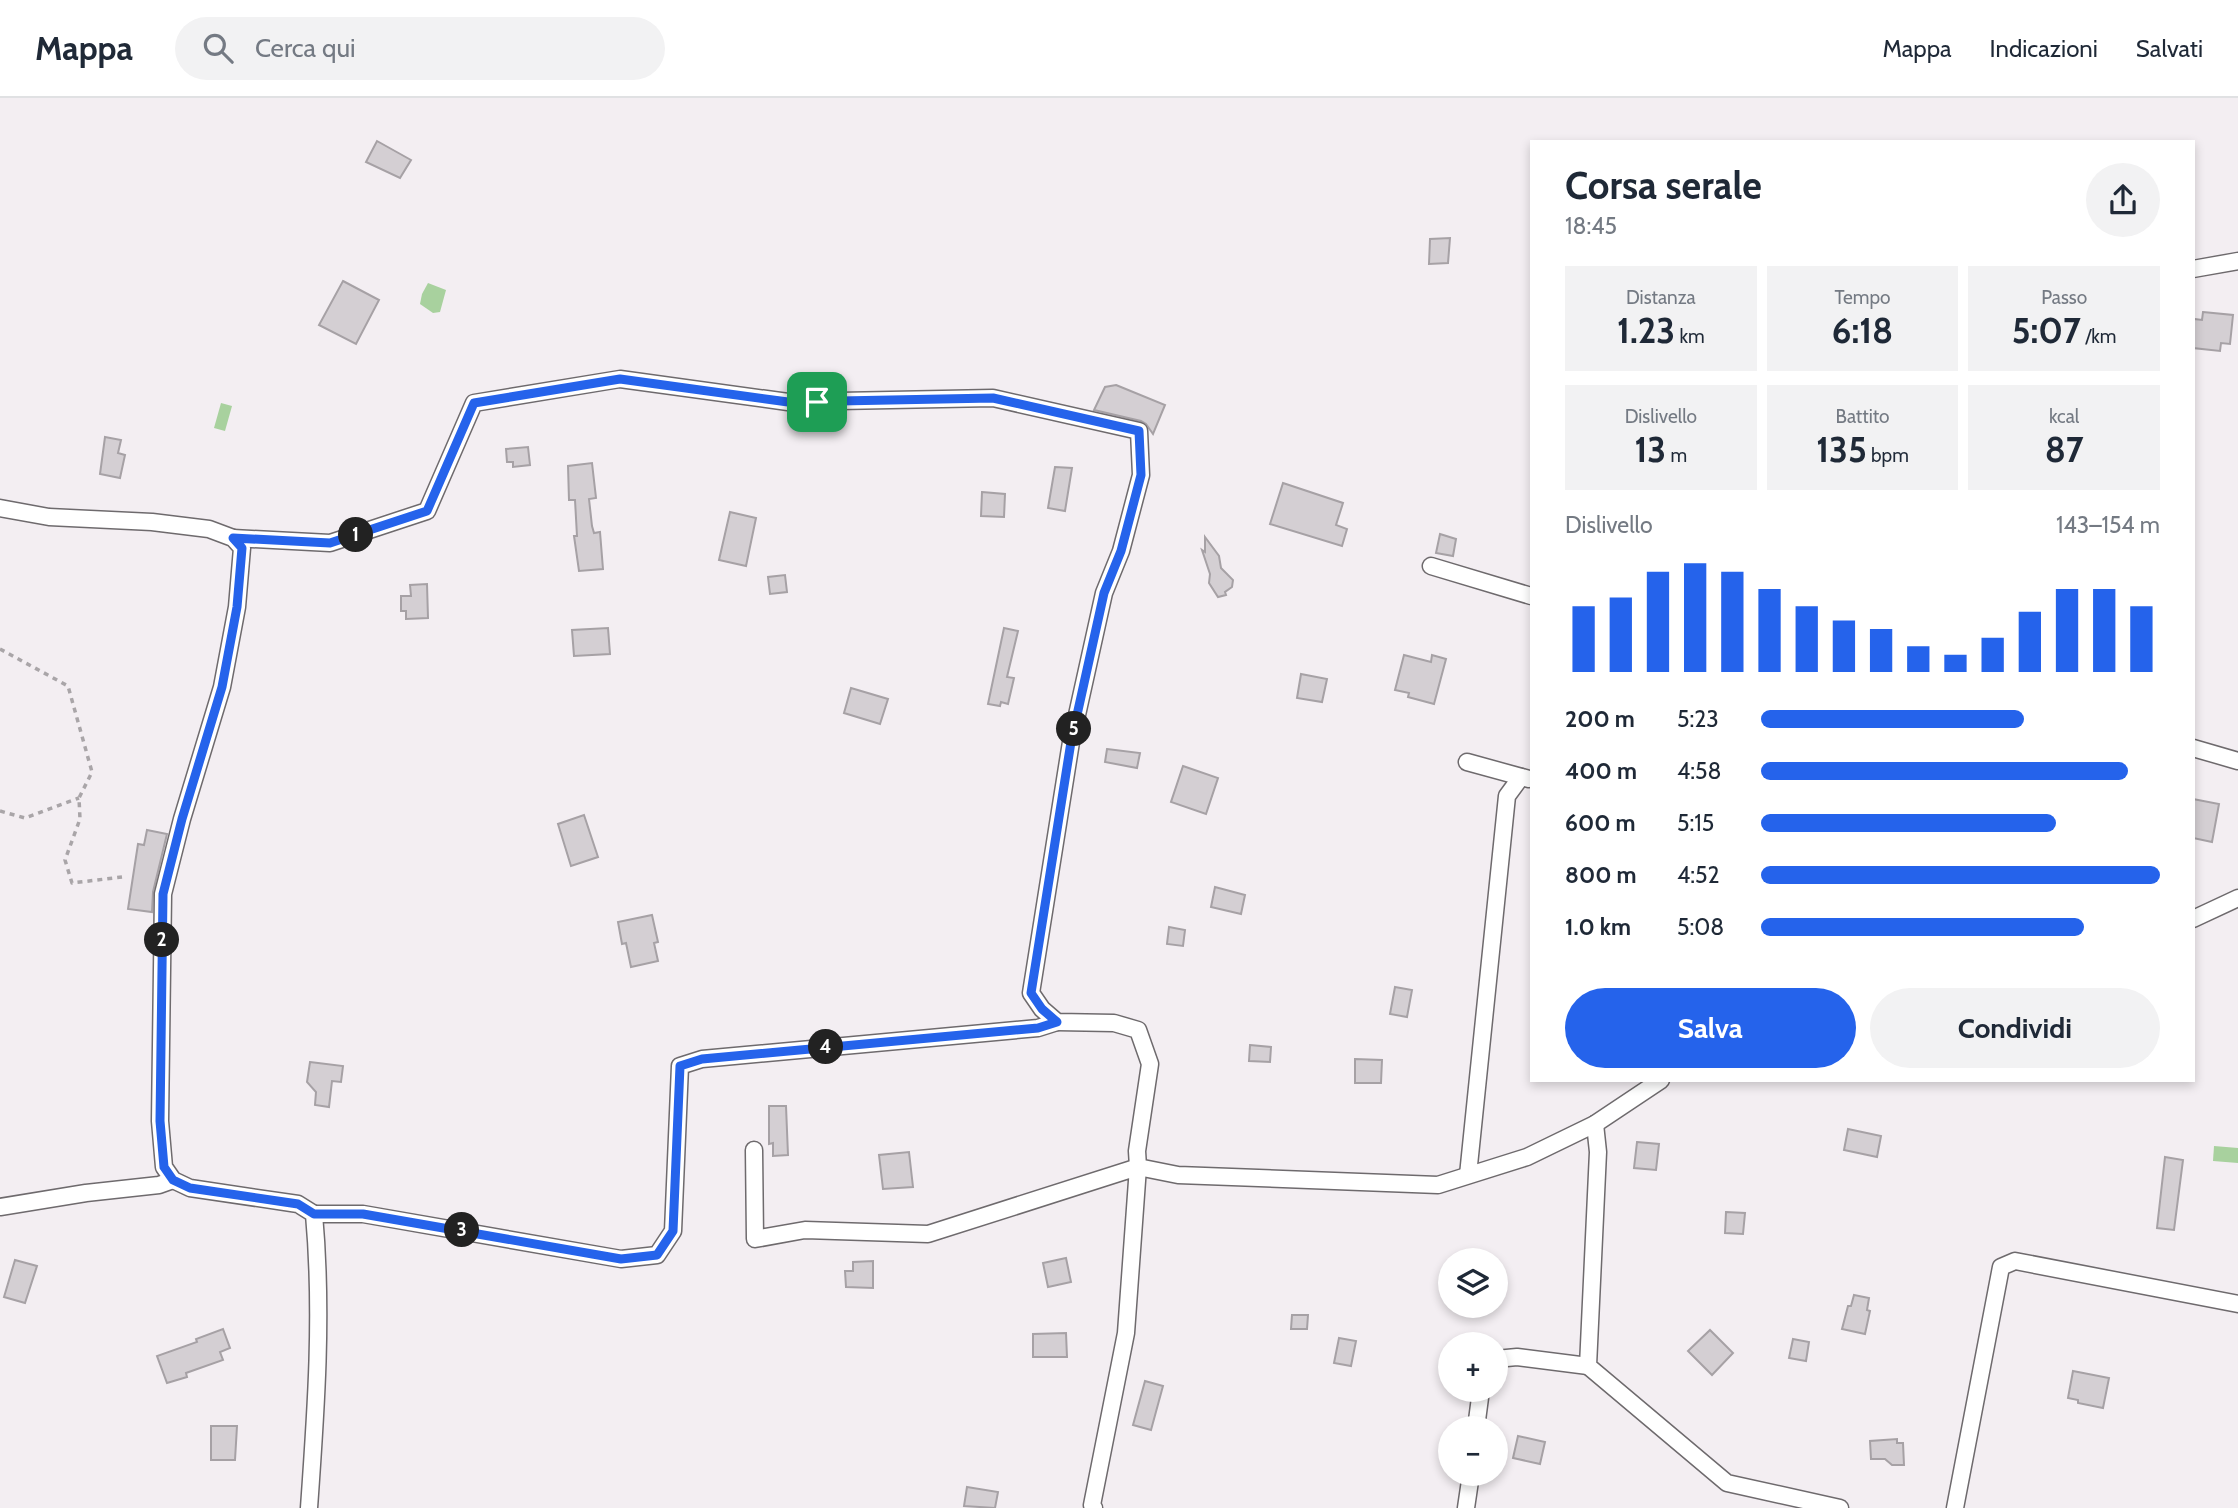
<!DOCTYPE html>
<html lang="it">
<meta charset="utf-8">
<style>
:root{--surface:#fff;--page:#f2f2f3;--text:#1f2937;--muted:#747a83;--line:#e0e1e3;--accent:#2563eb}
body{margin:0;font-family:Cabin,sans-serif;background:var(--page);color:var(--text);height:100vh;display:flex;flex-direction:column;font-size:26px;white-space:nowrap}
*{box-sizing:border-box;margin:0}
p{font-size:23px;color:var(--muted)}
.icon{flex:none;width:38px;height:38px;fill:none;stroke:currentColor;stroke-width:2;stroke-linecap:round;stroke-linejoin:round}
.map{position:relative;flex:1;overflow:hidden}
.side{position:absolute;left:1530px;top:42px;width:665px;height:942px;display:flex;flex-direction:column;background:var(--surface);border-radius:0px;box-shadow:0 4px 10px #0003}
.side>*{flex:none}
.buttons{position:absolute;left:1438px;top:1150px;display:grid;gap:14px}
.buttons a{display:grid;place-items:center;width:70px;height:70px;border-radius:50%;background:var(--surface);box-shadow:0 4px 10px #0003;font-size:35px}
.pin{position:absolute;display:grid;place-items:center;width:60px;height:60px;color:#fff;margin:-30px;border-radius:14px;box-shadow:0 4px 10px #0006}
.km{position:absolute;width:35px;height:35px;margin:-18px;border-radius:50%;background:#222;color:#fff;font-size:19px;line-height:35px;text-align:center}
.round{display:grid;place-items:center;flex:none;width:74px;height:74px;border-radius:37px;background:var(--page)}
.summary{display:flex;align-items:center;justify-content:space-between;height:119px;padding:0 35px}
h1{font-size:38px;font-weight:800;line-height:52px}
.figures{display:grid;grid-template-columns:repeat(3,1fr);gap:10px;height:119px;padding:7px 35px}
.figures div{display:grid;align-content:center;border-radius:0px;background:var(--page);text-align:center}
.figures b{font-size:35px;font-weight:800}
.figures small{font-size:19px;font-weight:400}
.figures p{font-size:19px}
.chart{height:196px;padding:14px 35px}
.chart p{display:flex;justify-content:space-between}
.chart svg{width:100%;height:126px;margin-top:7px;stroke:var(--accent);stroke-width:6}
.action{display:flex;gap:14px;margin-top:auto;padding:14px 35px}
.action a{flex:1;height:80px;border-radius:42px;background:var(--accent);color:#fff;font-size:28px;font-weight:800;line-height:80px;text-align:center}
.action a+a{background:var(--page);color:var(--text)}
ul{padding:0 35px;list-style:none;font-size:23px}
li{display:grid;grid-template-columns:112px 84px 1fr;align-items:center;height:52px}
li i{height:18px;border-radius:9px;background:var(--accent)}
header{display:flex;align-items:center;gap:42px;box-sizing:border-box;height:98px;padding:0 35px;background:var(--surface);border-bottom:2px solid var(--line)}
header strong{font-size:33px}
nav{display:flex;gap:38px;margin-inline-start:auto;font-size:24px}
.search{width:490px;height:63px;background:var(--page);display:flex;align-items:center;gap:18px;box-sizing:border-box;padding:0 24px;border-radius:38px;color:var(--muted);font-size:26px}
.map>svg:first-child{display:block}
</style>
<header>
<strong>Mappa</strong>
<div class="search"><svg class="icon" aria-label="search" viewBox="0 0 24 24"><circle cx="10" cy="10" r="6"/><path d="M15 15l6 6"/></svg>Cerca qui</div>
<nav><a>Mappa</a><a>Indicazioni</a><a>Salvati</a></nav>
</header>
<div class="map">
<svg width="2238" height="1410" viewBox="0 0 2238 1410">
<rect width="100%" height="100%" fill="#f3eef2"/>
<!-- water -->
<g fill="#a8d19e">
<polygon points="428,185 446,192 440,214 433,215 420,206 422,196"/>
<polygon points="221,305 232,308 225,333 214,330"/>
<polygon points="2214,1048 2238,1050 2238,1065 2213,1063"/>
</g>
<!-- building -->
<g fill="#d4cfd3" stroke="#a6a1a5" stroke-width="2">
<polygon points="377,43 411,62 400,80 366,64"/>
<polygon points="1450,140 1448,165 1429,166 1430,141"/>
<polygon points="343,183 379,202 356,246 319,227"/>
<polygon points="2203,214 2233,217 2230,246 2221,245 2220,253 2193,250 2194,221 2202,222"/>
<polygon points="1116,287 1165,307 1153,336 1146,326 1141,323 1094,312 1105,289"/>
<polygon points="105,339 121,342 118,355 125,357 120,380 100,376"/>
<polygon points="528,349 530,367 513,369 513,364 507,364 506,351"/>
<polygon points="592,365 596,400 589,401 592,428 594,435 600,434 603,471 579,473 574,438 577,438 575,402 569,402 568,368"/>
<polygon points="1055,369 1072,370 1065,413 1048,410"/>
<polygon points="1283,385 1343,405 1336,427 1347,431 1342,448 1270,426"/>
<polygon points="982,394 1005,396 1004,419 981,418"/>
<polygon points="730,414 756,420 746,468 719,462"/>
<polygon points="1440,436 1456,441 1453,458 1436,455"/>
<polygon points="1205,439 1219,458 1221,470 1233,482 1232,489 1225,494 1226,497 1218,499 1209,485 1210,476 1202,452 1205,454"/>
<polygon points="785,477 787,494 770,496 768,479"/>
<polygon points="427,486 428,520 406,521 406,513 401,513 401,498 411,498 410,487"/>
<polygon points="608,530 610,556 574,558 572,532"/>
<polygon points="1004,530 1018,533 1007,579 1014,580 1008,606 1001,604 1000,608 988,606"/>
<polygon points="1404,557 1431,564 1432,557 1446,561 1434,606 1408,599 1409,595 1395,592"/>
<polygon points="1301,576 1327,581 1322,604 1297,600"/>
<polygon points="851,590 888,601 880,626 844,615"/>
<polygon points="1107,651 1140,655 1137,670 1105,664"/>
<polygon points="1183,668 1218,680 1206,716 1171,704"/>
<polygon points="2193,701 2219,706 2212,744 2193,740"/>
<polygon points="584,717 598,759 571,768 558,726"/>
<polygon points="147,732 167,736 153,794 152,814 128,811 138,746 144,747"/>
<polygon points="1215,789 1245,797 1241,816 1211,809"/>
<polygon points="652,817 658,844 654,845 658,863 631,869 626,845 622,846 618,824"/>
<polygon points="1169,829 1185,832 1183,848 1167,846"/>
<polygon points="1395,889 1412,892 1407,919 1390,916"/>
<polygon points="1250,947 1271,949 1270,964 1249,963"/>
<polygon points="1355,961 1382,962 1381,985 1355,985"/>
<polygon points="310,964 343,968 341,984 332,983 329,1009 315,1007 316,994 307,984"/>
<polygon points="769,1008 786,1008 788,1057 773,1058 773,1045 769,1046"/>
<polygon points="1848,1031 1881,1038 1877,1059 1844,1052"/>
<polygon points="1637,1044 1659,1046 1656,1072 1634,1070"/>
<polygon points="909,1054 913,1089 883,1091 879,1057"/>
<polygon points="2165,1059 2183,1062 2174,1132 2157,1130"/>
<polygon points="1726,1114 1745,1115 1743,1136 1725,1135"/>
<polygon points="1066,1160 1071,1184 1048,1189 1043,1165"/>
<polygon points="15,1162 37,1168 25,1205 4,1199"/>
<polygon points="873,1163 873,1190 846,1189 845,1173 853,1173 853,1164"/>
<polygon points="1854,1197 1869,1200 1867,1212 1870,1213 1865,1236 1842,1231 1848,1208 1851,1208"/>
<polygon points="1292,1217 1308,1217 1307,1231 1291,1231"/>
<polygon points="223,1231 230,1250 220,1254 223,1262 186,1275 187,1279 167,1285 157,1258 197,1244 196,1241"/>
<polygon points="1710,1232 1733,1255 1712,1277 1688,1253"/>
<polygon points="1066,1235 1067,1259 1033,1259 1033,1236"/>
<polygon points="1339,1240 1356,1243 1351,1268 1334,1265"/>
<polygon points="1793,1241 1809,1244 1806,1263 1789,1260"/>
<polygon points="2073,1273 2109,1280 2103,1310 2078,1305 2078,1302 2068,1300"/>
<polygon points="1145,1283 1163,1288 1151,1332 1133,1327"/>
<polygon points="211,1328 237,1328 235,1362 211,1362"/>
<polygon points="1518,1338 1545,1344 1540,1366 1513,1360"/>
<polygon points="1897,1341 1897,1345 1903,1345 1904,1367 1892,1367 1885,1361 1871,1361 1870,1343"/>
<polygon points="967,1389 998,1394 995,1410 964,1408"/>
</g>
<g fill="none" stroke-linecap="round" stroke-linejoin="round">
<defs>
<g id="street">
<polyline points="2193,171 2238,163"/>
<path d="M0,410l49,9 103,5 57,7 24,9 9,10 -5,59 -15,80 -40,132 -19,75 -3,227 4,46 9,13 17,8 108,16 16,10c9,99 2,196 -5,294"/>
<polyline points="233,440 330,445 427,413 474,305 620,281 788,304 993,300 1139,333 1141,377 1121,453 1104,495 1071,644 1031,895 1042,911 1057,924 1114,925 1138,932 1150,966 1137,1053 1138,1069 1178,1077 1438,1087 1527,1059 1595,1026 1661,982"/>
<polyline points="1431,468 1531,498"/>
<polyline points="2193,650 2238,663"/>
<polyline points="1467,664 1529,681"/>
<polyline points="2193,821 2238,800"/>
<polyline points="1595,1026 1598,1054 1588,1268 1727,1385 1840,1410"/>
<polyline points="754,1052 755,1141 805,1132 928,1136 1138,1069 1126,1235 1092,1407 1094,1410"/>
<polyline points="1468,1077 1507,698 1521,679"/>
<polyline points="0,1109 86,1095 159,1087 173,1082"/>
<polyline points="314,1116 363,1116 621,1161 657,1157 673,1133 680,968 702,961 1038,930 1057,924"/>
<polyline points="1496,1261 1517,1259 1588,1268"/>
<polyline points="1476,1330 1481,1292"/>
<polyline points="1466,1410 1471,1376"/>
<polyline points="1955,1410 2001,1169 2015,1163 2238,1206"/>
</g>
</defs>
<!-- street casing -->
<use href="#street" stroke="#6e6a6d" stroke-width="19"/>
<!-- path -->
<g stroke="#a9a5a8" stroke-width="3.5" stroke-dasharray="5 5" stroke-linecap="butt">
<polyline points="0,551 68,588 92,674 79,700 80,721 65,762 72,785 122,779"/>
<polyline points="0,713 25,720 79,700"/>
</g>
<!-- street -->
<use href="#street" stroke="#fff" stroke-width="16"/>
</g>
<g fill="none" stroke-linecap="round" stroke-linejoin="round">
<defs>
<polygon id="route" points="620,281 788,304 993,300 1139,333 1141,377 1121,453 1104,495 1071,644 1031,895 1042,911 1057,924 1038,930 702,961 680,968 673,1133 657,1157 621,1161 363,1116 314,1116 298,1106 190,1090 173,1082 164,1069 160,1023 163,796 182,721 222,589 237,509 242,450 233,440 330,445 427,413 474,305"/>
</defs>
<!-- route casing -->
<use href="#route" stroke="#fff" stroke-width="14"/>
<!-- route -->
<use href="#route" stroke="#2563eb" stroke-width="9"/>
</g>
</svg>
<div class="buttons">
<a><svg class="icon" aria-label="layers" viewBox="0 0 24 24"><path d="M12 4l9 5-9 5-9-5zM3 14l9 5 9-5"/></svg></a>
<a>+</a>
<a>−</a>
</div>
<div class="pin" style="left:817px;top:304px;background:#1e9e55"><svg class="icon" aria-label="arrive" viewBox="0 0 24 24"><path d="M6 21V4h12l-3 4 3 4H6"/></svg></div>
<b class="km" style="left:356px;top:437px">1</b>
<b class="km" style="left:162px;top:842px">2</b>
<b class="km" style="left:462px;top:1132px">3</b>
<b class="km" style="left:826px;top:949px">4</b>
<b class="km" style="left:1074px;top:631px">5</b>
<section class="side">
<div class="summary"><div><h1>Corsa serale</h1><p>18:45</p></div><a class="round"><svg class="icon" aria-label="share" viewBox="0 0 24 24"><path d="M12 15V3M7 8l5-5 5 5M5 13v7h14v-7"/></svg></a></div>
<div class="figures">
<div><p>Distanza</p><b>1.23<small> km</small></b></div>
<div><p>Tempo</p><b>6:18</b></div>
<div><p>Passo</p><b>5:07<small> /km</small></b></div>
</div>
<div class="figures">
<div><p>Dislivello</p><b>13<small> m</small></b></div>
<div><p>Battito</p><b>135<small> bpm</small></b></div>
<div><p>kcal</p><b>87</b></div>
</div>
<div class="chart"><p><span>Dislivello</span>143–154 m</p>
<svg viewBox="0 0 160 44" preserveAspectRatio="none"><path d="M5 44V21M15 44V18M25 44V9M35 44V6M45 44V9M55 44V15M65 44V21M75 44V26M85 44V29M95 44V35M105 44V38M115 44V32M125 44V23M135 44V15M145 44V15M155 44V21"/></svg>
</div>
<ul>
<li><b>200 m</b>5:23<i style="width:66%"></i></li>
<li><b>400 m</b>4:58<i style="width:92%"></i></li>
<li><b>600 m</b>5:15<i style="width:74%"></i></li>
<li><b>800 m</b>4:52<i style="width:100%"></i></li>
<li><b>1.0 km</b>5:08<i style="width:81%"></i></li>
</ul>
<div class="action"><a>Salva</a><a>Condividi</a></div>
</section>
</div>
